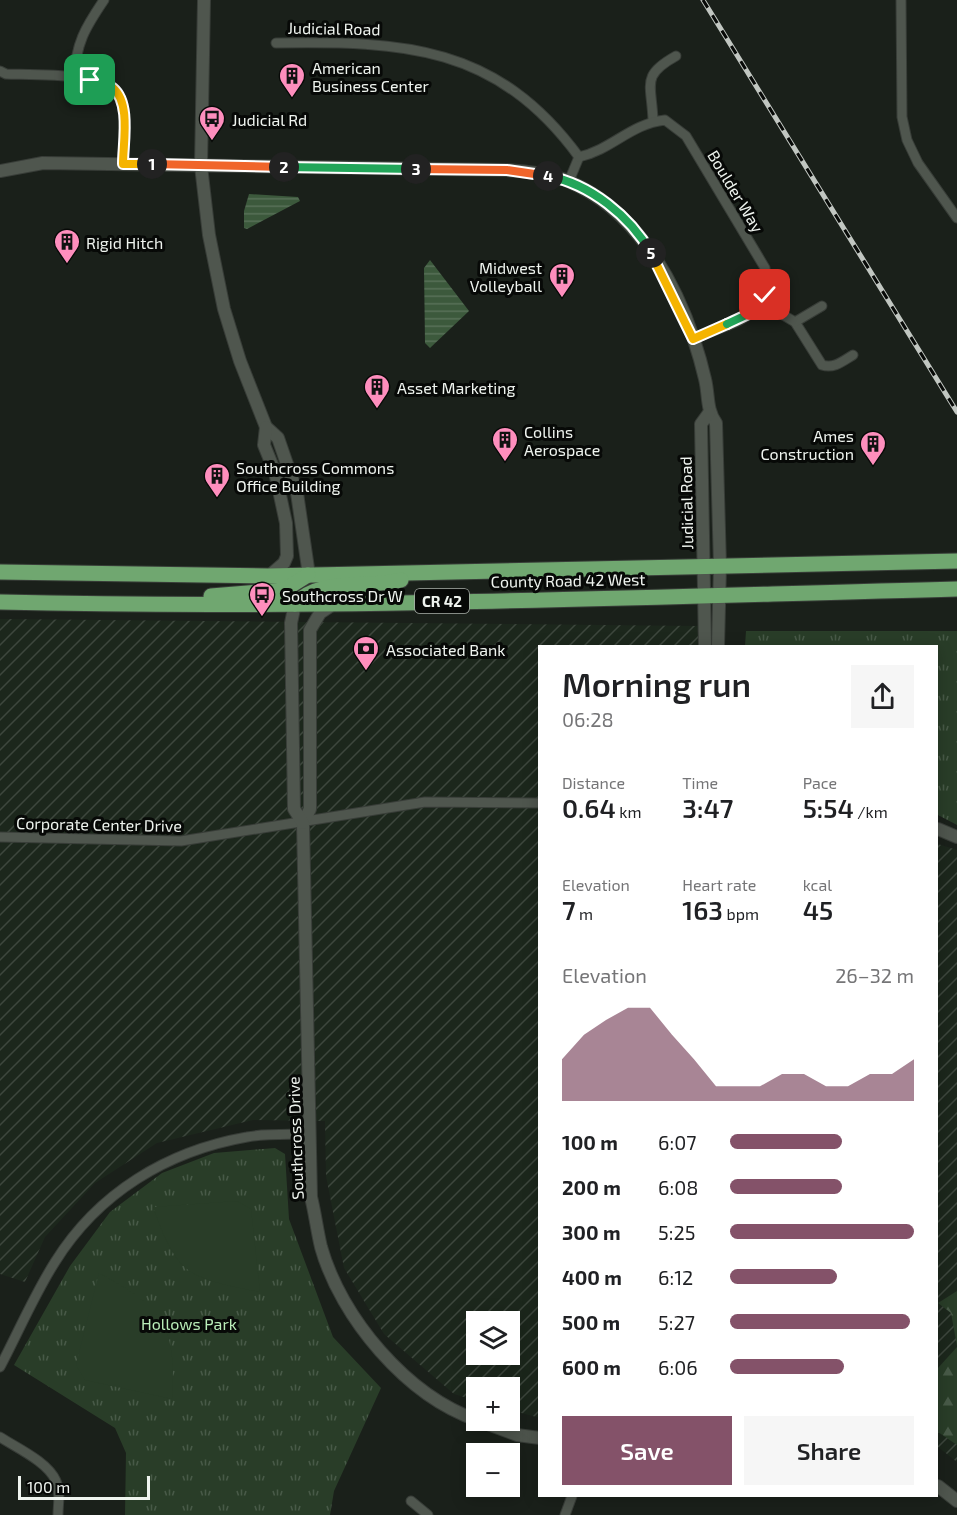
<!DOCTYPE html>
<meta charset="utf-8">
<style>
:root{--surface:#fff;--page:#f6f6f6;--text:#202124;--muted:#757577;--accent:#845269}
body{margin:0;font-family:"Exo 2",sans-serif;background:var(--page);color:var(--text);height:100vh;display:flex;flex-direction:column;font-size:22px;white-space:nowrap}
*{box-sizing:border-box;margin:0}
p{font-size:20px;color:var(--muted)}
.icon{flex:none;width:33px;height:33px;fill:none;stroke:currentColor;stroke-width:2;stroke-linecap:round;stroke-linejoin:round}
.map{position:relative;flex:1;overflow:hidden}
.details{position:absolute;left:538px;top:645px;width:400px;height:852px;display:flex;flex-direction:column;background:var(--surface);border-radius:0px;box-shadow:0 3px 15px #0003}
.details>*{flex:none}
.controls{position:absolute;left:466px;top:1311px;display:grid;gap:12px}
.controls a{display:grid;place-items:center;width:54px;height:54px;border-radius:0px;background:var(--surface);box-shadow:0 3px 15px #0003;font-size:30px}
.scale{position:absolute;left:18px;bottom:15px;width:132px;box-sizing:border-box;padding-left:6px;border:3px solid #eff4ef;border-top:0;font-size:16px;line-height:21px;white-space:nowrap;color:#eff4ef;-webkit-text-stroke:4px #070907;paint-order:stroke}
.pin{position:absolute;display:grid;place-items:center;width:51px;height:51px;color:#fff;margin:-26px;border-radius:12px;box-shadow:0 3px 9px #0006}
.km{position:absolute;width:30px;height:30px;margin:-15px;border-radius:50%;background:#222;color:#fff;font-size:16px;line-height:30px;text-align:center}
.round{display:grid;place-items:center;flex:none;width:63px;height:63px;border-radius:0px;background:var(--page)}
.headline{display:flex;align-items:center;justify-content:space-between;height:102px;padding:0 24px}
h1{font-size:33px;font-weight:600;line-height:45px}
.metrics{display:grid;grid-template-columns:repeat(3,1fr);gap:9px;height:102px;padding:6px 24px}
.metrics div{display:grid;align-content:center}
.metrics b{font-size:26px;font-weight:600}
.metrics small{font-size:16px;font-weight:400}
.metrics p{font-size:16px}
.chart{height:168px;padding:12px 24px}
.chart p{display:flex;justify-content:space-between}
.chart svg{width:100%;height:108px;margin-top:6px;fill:var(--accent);opacity:.7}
.button{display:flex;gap:12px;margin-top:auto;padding:12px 24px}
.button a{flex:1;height:69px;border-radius:0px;background:var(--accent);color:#fff;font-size:24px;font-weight:600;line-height:69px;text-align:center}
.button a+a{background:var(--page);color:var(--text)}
ul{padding:0 24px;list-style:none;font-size:20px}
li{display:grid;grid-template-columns:96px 72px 1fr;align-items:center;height:45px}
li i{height:15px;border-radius:8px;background:var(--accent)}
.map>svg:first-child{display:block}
</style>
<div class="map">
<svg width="957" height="1515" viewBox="0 0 957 1515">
<defs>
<pattern id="industrial-furrows" width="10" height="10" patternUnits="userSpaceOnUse" patternTransform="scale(1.5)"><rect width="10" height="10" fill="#1c271c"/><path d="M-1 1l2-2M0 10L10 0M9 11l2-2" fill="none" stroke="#3d473d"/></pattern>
<pattern id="forest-firs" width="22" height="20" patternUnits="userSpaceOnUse" patternTransform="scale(1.5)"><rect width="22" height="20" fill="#293d28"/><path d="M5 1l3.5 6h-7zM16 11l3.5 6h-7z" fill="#485a48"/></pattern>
<pattern id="park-tufts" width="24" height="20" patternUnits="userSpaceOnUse" patternTransform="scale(1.5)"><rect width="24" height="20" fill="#293d28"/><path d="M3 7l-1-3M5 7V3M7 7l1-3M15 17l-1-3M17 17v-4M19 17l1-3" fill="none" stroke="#485a48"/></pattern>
<pattern id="water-rules" width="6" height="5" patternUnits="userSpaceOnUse" patternTransform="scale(1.5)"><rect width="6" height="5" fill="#3c593c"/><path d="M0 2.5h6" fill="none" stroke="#587158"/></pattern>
</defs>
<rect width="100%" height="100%" fill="#1a201a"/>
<!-- industrial -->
<g fill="url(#industrial-furrows)" fill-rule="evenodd">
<path d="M0,619l698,7v20h-158v772l-30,-8v-22h-33v13l-23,-7 -70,-60 -40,-66 -18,-92 -1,-55 -72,-1 -96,23 -62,40 -50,54 -20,45 -25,-8zM477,1322h33v32h-33z"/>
<polygon points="938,844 957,850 957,1462 938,1447"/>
</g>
<!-- forest -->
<g fill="url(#forest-firs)">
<polygon points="957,1291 957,1346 951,1313 938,1303"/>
<polygon points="957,1347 957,1445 938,1432 938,1368"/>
</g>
<!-- park -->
<g fill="url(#park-tufts)">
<polygon points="746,631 957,631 957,825 938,815 938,646 745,646"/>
<polygon points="275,1148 285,1154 289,1219 333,1337 381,1388 334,1491 330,1515 125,1515 126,1453 115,1428 14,1365 70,1266 110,1212 162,1173 214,1153"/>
</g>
<!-- pitch -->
<g fill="#293d28">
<path d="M237,1201l14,8 9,83c-20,-4 -57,-10 -73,-23 -18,-15 -26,-41 -34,-62z"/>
<path d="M99,1273c63,34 78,52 73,126l-87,-19 -9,-15z"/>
</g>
<!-- water -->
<g fill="url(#water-rules)">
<polygon points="249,194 298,197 300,201 247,229 244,228 244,211"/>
<polygon points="430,260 469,311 430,348 425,343 424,268"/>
</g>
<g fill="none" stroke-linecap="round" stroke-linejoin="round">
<defs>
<g id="minor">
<polyline points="901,0 902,117 907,140 918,163 957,218"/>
<path d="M276,43c127,-2 221,2 303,114l-10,24"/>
<path d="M0,71l6,3c26,1 104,-3 114,25 8,19 3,44 3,65"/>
<path d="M74,78c2,-35 11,-50 30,-78"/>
<path d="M653,121c-1,-37 -13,-45 23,-65"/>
<path d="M579,157c34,-8 51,-33 86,-37l21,16 79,132c6,52 -31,53 -72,71"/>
<path d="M761,302l34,20 27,43c12,4 21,-4 31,-10"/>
<polyline points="795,322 822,306"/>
<polyline points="0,837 181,841 425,802 540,803"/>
<path d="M0,1367c18,-34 34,-72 55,-105 43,-69 112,-111 192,-125 20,-4 43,-2 63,-3"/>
<path d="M0,1437c17,11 48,25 56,44 5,11 2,23 2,34"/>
<polyline points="411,1501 428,1515"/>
<polyline points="565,1515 572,1496"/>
</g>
<g id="tertiary">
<polyline points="204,0 201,166 209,235 224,309 240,361 266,427 278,438 297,493 309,575"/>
<path d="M0,171l43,-8 464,7c20,2 44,3 63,12 63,27 103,94 124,158 4,12 8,26 11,39 4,16 1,30 11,44l4,143 -2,80"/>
<polyline points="266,427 264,445 275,472 286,523 287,556 284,563 269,576"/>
<path d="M335,603l-15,10 -10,17v179l-7,14 8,374c4,16 6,33 10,50 20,71 86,149 156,173"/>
<polyline points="295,604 291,623 294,809 303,823"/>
<polyline points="705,646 701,424 709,413"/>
<polyline points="938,829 957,837"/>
<polyline points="477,1420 517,1435 540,1438"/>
<polyline points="938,1486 957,1501"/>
</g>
<g id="trunk">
<polyline points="0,572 269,576 957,561"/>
<polyline points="211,596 284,590 308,575"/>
<path d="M0,602c319,8 638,-5 957,-13"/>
<path d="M295,604c25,-27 72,-15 106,-24"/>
</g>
</defs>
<!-- minor casing -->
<use href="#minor" stroke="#383d38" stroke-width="11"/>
<!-- tertiary casing -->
<use href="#tertiary" stroke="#383d38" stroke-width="14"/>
<!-- trunk casing -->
<use href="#trunk" stroke="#383d38" stroke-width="17"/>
<!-- minor -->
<use href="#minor" stroke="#4f564e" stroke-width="9"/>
<!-- tertiary -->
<use href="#tertiary" stroke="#4f564e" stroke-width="12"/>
<!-- trunk -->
<use href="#trunk" stroke="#70a770" stroke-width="15"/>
<defs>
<polyline id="rail" points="703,0 957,412"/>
</defs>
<!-- rail casing -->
<use href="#rail" stroke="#c1c6c1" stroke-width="5"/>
<!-- rail -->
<use href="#rail" stroke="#070907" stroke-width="3" stroke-dasharray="9" stroke-linecap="butt"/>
</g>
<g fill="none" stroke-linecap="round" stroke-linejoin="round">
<defs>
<path id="split-1" d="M90,80c7,2 17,3 23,8 18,15 10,55 10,76h29"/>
<polyline id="split-2" points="152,164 284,167"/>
<polyline id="split-3" points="284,167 416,169"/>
<polyline id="split-4" points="416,169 507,170 548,176"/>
<path id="split-5" d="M548,176c42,8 82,40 103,77"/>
<polyline id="split-6" points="651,253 693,339 727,324"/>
<polyline id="split-7" points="727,324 757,310 765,295"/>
</defs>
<!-- split-1 casing -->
<use href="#split-1" stroke="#fff" stroke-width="12"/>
<!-- split-2 casing -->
<use href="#split-2" stroke="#fff" stroke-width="12"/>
<!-- split-3 casing -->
<use href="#split-3" stroke="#fff" stroke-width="12"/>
<!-- split-4 casing -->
<use href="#split-4" stroke="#fff" stroke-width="12"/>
<!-- split-5 casing -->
<use href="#split-5" stroke="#fff" stroke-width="12"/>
<!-- split-6 casing -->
<use href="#split-6" stroke="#fff" stroke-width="12"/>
<!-- split-7 casing -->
<use href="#split-7" stroke="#fff" stroke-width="12"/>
<!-- split-1 -->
<use href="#split-1" stroke="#f5b400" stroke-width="8"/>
<!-- split-2 -->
<use href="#split-2" stroke="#f0652b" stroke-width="8"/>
<!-- split-3 -->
<use href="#split-3" stroke="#22a559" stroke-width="8"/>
<!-- split-4 -->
<use href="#split-4" stroke="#f0652b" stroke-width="8"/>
<!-- split-5 -->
<use href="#split-5" stroke="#22a559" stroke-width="8"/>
<!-- split-6 -->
<use href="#split-6" stroke="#f5b400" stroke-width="8"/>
<!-- split-7 -->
<use href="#split-7" stroke="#22a559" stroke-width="8"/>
</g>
<!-- icons -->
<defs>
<symbol id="building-pin" viewBox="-11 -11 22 30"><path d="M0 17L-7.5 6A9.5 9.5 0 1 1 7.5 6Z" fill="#fe8ebd" stroke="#070907"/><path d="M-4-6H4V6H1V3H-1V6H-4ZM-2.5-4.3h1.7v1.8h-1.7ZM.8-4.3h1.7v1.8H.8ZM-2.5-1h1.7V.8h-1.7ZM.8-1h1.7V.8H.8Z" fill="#111"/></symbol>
<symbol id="bus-pin" viewBox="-11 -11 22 30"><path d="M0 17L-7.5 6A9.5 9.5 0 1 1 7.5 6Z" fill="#fe8ebd" stroke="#070907"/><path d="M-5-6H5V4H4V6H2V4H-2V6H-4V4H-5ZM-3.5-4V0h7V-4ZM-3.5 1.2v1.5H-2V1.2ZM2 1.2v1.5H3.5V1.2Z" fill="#111"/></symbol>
<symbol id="bank-pin" viewBox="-11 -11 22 30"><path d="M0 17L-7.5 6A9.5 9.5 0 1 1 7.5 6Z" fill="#fe8ebd" stroke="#070907"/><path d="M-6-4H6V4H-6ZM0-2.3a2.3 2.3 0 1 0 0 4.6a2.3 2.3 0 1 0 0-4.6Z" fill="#111"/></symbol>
</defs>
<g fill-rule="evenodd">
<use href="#building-pin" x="277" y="61" width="30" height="40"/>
<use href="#bus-pin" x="197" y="104" width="30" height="40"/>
<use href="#building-pin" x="52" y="227" width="30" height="40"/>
<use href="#building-pin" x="547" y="261" width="30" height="40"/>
<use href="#building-pin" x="362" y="372" width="30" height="40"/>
<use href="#building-pin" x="490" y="425" width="30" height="40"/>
<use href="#building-pin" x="858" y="429" width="30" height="40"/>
<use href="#building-pin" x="202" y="461" width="30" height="40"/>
<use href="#bus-pin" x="247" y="580" width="30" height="40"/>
<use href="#bank-pin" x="351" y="634" width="30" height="40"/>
</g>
<g text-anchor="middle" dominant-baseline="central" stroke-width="6" stroke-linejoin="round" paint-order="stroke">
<!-- shield labels -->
<rect fill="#070907" stroke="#a9aea9" stroke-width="1.5" x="415" y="589" width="54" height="24" rx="4.5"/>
<g font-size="15" font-weight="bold" fill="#eff4ef">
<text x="442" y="601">CR 42</text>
</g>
<!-- street labels -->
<g font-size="16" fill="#eff4ef" stroke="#070907">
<text transform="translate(334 28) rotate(1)">Judicial Road</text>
<text transform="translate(736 191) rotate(59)">Boulder Way</text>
<text transform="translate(686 503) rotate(-91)">Judicial Road</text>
<text transform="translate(568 580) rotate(-1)">County Road 42 West</text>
<text transform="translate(99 824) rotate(1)">Corporate Center Drive</text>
<text transform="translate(295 1138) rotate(-92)">Southcross Drive</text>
</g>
<!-- poi labels -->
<g font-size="16" fill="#eff4ef" stroke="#070907" text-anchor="start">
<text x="312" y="67">American<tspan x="312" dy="18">Business Center</tspan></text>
<text x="232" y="119">Judicial Rd</text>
<text x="86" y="242">Rigid Hitch</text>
<text x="542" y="267" text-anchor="end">Midwest<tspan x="542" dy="18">Volleyball</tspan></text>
<text x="397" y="387">Asset Marketing</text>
<text x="524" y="431">Collins<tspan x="524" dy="18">Aerospace</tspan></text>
<text x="854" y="435" text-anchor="end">Ames<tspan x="854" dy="18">Construction</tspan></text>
<text x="236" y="467">Southcross Commons<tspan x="236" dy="18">Office Building</tspan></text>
<text x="282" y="595">Southcross Dr W</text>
<text x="386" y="649">Associated Bank</text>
</g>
<!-- park labels -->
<g font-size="16" fill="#baedb9" stroke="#070907">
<text x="189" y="1323">Hollows Park</text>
</g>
</g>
</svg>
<div class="controls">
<a><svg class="icon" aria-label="layers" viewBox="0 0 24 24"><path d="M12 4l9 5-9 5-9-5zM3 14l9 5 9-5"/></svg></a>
<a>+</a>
<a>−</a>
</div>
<div class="scale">100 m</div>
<div class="pin" style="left:90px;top:80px;background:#1e9e55"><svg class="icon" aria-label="arrive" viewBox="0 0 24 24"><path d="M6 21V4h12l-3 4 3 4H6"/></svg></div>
<div class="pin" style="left:765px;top:295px;background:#d93025"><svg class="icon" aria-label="check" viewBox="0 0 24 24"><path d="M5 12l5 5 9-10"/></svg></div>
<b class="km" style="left:152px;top:164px">1</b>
<b class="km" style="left:284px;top:167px">2</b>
<b class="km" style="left:416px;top:169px">3</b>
<b class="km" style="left:548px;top:176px">4</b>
<b class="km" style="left:651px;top:253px">5</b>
<section class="details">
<div class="headline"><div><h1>Morning run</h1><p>06:28</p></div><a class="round"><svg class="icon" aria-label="share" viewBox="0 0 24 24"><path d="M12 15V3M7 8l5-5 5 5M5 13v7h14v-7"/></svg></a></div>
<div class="metrics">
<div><p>Distance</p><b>0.64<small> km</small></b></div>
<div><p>Time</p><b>3:47</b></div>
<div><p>Pace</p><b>5:54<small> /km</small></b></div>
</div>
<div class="metrics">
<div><p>Elevation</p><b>7<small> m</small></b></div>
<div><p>Heart rate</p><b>163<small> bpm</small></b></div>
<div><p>kcal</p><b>45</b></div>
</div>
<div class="chart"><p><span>Elevation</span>26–32 m</p>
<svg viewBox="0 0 160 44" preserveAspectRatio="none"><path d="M0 44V27L10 17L20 11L30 6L40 6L50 17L60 27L70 38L80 38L90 38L100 33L110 33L120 38L130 38L140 33L150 33L160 27V44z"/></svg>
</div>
<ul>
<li><b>100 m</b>6:07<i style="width:61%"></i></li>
<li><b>200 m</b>6:08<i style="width:61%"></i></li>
<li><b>300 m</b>5:25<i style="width:100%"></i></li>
<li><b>400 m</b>6:12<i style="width:58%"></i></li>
<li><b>500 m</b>5:27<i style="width:98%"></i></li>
<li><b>600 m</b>6:06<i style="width:62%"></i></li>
</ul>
<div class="button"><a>Save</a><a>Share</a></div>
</section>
</div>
